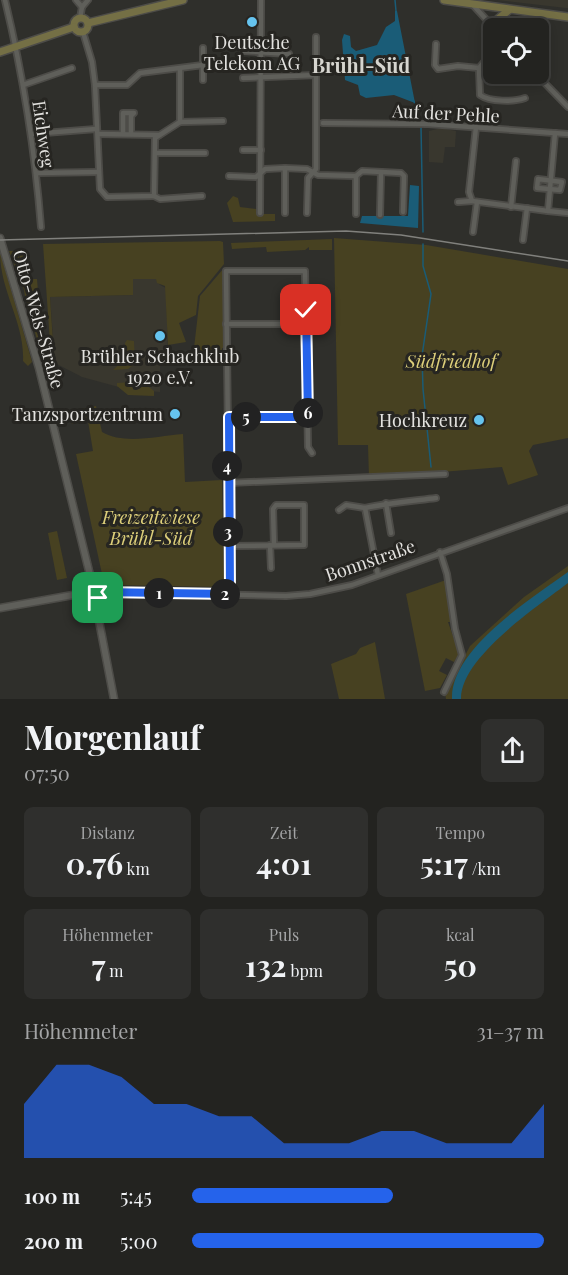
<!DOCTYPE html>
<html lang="de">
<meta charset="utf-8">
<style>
:root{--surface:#232320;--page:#2f2f2d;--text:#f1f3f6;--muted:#a3a4a5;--line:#40403e;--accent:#2563eb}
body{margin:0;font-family:"Playfair Display",serif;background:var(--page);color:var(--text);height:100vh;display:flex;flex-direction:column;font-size:22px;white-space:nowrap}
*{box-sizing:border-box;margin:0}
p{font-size:20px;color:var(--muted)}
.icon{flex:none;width:33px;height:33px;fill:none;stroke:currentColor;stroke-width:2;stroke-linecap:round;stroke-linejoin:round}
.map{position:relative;height:699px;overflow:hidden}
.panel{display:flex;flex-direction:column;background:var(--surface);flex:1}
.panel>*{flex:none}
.fabs{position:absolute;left:483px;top:18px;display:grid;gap:12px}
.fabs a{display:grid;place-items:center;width:66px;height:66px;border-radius:9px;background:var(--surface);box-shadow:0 3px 15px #0003,0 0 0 2px var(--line);font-size:30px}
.pin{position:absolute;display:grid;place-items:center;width:51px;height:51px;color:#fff;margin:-26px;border-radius:12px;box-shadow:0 3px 9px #0006}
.km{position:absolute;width:30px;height:30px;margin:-15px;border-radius:50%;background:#222;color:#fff;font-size:16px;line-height:30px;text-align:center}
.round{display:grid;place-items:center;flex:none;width:63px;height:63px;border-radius:9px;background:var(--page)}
.summary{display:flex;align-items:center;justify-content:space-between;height:102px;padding:0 24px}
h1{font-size:33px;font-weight:700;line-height:45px}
.stats{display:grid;grid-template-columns:repeat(3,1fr);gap:9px;height:102px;padding:6px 24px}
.stats div{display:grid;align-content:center;border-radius:9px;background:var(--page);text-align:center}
.stats b{font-size:30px;font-weight:700}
.stats small{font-size:16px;font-weight:400}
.stats p{font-size:16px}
.chart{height:168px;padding:12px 24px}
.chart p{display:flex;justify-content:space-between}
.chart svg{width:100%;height:108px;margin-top:6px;fill:var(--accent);opacity:.7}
ul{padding:0 24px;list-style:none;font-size:20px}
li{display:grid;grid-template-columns:96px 72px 1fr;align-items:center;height:45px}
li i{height:15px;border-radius:8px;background:var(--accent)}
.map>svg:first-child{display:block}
</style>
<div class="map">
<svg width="568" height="699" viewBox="0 0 568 699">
<rect width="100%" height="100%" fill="#2f2f2b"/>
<!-- built -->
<g fill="#39372e">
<polygon points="497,0 568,0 568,8 566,8"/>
<polygon points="441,128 456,131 455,147 445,147 443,163 429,162 429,131"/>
<polygon points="133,279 156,279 160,285 166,288 168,353 160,353 160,392 126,389 82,377 55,363 50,297 133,295"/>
</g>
<!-- green -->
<g fill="#474121">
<polygon points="233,196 238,198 240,207 257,209 258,214 275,214 275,221 233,222 227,203"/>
<polygon points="334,238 426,245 568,269 568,438 533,445 529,451 538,475 508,485 502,467 369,478 368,445 338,445"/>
<polygon points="332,239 332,250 309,250 309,247 305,250 267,252 266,247 232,249 231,243"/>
<polygon points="220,241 223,242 224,264 198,296 196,315 179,323 186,342 168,345 165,286 157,283 156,279 133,279 133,295 50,297 54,357 51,356 43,244"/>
<polygon points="9,251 18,251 24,290"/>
<polygon points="19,251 23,252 28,279 37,279 42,340 46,340 47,362 43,361 25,297"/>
<path d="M0,252l31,106 1,4 -4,4 -5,-5c2,-38 -23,-69 -23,-109z"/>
<polygon points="224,268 225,348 222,348 222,355 205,355 194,348 200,296"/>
<polygon points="127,340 134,341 135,364 128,369 113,370 126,358 125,343"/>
<polygon points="135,382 140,387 149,387 154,391 154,396 128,395 117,386 117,383"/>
<path d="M96,406l6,26c22,13 55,4 81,2l2,48 37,-2 2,107 -114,-2 -8,-11 -26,-120 17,-3 -5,-30 -16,3 -2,-13z"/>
<polygon points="57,531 67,578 57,580 48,533"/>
<polygon points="568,566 568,699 446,699 445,694 470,646 524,597"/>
<polygon points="446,580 452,622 448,622 454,639 457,637 460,652 454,662 446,658 439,671 447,675 440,688 425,691 406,594"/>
<polygon points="375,642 385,699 339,699 331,664 356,654 360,648"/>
</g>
<!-- water -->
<g fill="#1a5c77">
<polygon points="395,11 397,11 415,103 394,95 366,98 360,95 358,85 345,80 342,40 344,34 350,36 351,47 356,51 377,45 386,27 395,21"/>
<polygon points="410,185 419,186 418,228 360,223 362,216 408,216"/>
<path d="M568,572v11c-30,23 -108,75 -107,116h-9c-2,-50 80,-101 116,-127z"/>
</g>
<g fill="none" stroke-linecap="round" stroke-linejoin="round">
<!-- stream -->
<g stroke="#1a5c77" stroke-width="1.5">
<polyline points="395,0 396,11"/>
<polyline points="414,101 420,121"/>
<polyline points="421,127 423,232"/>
<polyline points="423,244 423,266 431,294 422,356 423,389 431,467"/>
</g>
<defs>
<g id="minor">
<path d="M5,0c18,75 30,151 36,227"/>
<polyline points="76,0 82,7"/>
<polyline points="473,5 494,28"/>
<polyline points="80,18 82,7 88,0"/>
<polyline points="83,32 92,62 95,85 100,189 107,197 154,196 155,138 180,122 180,70"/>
<polyline points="436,44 435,65 438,69 458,66 479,68"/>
<polyline points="203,48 203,80"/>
<path d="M494,50l-15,18 1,27c10,7 34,7 45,3"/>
<polyline points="243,51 289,54"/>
<polyline points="536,74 568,107"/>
<polyline points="243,78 316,75"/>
<polyline points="23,85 72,68"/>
<polyline points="95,85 127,85 140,73 203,65"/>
<polyline points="180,122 223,121"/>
<polyline points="323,123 428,124 568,134"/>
<polyline points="476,127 469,192 472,201 548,211"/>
<polyline points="123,133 123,113 134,113 131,116 131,133"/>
<polyline points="555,133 548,211 568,213"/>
<polyline points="31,134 96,129"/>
<polyline points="98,134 159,135"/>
<polyline points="243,150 261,150"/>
<polyline points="156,153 205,153"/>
<polyline points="36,173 99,172"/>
<polyline points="229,176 256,177 265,169 285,168 307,169 318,175 356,176 362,171 401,173 404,176 403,212"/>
<polygon points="538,179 562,182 560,190 537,188"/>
<polyline points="154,196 160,199 202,196"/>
<polyline points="458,202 472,201"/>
<polyline points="511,207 516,161"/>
<polyline points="260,213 261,0"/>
<polyline points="285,213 285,168"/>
<polyline points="307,213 308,178 316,169 316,37"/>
<polyline points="356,214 356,176"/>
<polyline points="380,215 381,172"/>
<polyline points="473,232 477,202"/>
<polyline points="523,240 527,208"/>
<polyline points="226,324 307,324"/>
<polyline points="229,417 308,416"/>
<polyline points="228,483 445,474"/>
<polyline points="386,503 391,533"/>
<path d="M365,508c24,-5 47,-7 71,-10"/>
<polyline points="339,510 346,505 365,508 378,575"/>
<polyline points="270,545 271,568"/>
<polyline points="228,546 304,545 304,505 276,505 273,509 274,545"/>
<polyline points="440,552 447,574 455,629 462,655 444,692"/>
<polyline points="101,592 286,596 310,594 352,585 568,508"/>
<polyline points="230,594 226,271 305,271 308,447 312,453"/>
</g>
<g id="tertiary">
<polyline points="0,238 39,368 92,583"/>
<circle cx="92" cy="592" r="9"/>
<polyline points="95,600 114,699"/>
<polyline points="0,608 84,593"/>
</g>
<g id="secondary">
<polyline points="444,0 568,17"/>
<circle cx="81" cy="25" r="7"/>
<polyline points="88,23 183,0"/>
<polyline points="496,28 498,19 509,10"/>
<polyline points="0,52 74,27"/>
</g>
</defs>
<!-- minor casing -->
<use href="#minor" stroke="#4d4c48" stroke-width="8"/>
<!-- tertiary casing -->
<use href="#tertiary" stroke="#4d4c48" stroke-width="9"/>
<!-- secondary casing -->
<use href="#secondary" stroke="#4d4c48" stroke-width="10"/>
<!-- minor -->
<use href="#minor" stroke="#5f5f5a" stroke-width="4.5"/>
<!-- tertiary -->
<use href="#tertiary" stroke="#5f5f5a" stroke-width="6"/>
<!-- secondary -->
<use href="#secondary" stroke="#746f45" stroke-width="7"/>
<!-- tram -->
<polyline stroke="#81817d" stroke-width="1.5" points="0,240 346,231 401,235 568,261"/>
</g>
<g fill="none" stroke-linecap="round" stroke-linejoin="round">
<defs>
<polyline id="route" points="98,598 101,592 230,594 229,417 308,417 306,310"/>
</defs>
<!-- route casing -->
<use href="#route" stroke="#fff" stroke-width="12"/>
<!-- route -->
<use href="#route" stroke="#2563eb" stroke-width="8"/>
</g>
<!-- markers -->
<g fill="#66c4ef" stroke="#262521" stroke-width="2">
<circle cx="252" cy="22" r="6"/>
<circle cx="160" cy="336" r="6"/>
<circle cx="175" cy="414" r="6"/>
<circle cx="479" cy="420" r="6"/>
</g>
<g text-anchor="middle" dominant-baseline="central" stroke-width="6" stroke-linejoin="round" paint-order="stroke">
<!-- poi labels -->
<g font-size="18" fill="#e3e2df" stroke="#262521">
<text x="252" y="42">Deutsche<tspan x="252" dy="21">Telekom AG</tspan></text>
<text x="160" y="356">Brühler Schachklub<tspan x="160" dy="21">1920 e.V.</tspan></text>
<text x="163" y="414" text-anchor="end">Tanzsportzentrum</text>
<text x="467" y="420" text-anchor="end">Hochkreuz</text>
</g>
<!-- street labels -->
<g font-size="18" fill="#e3e2df" stroke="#262521">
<text transform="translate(446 113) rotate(3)">Auf der Pehle</text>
<text transform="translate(44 134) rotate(82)">Eichweg</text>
<text transform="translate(39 319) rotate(74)">Otto-Wels-Straße</text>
<text transform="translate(370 560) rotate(-19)">Bonnstraße</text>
</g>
<!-- park labels -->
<g font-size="18" font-style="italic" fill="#ddcf7a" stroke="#262521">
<text x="451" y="361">Südfriedhof</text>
<text x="151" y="517">Freizeitwiese<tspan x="151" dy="21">Brühl-Süd</tspan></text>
</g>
<!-- neighbourhood labels -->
<g font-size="20" font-weight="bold" fill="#d6d5cf" stroke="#262521">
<text x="361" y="64">Brühl-Süd</text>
</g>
</g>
</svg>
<div class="fabs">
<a><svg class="icon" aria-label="locate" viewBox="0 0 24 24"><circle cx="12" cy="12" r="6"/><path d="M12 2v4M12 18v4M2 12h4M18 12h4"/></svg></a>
</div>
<div class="pin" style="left:98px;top:598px;background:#1e9e55"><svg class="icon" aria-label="arrive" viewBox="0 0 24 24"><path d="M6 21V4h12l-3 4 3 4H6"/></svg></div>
<div class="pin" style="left:306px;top:310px;background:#d93025"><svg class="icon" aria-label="check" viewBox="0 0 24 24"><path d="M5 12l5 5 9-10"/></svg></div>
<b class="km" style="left:159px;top:593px">1</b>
<b class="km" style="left:225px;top:594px">2</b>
<b class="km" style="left:228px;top:532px">3</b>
<b class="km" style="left:227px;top:466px">4</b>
<b class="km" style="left:246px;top:417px">5</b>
<b class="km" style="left:308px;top:413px">6</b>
</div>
<section class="panel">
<div class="summary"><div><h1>Morgenlauf</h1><p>07:50</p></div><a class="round"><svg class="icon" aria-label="share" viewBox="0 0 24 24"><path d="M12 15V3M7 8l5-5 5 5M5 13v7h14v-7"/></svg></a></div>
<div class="stats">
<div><p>Distanz</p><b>0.76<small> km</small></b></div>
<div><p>Zeit</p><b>4:01</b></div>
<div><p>Tempo</p><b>5:17<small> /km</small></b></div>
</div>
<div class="stats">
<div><p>Höhenmeter</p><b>7<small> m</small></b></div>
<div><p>Puls</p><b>132<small> bpm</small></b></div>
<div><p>kcal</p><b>50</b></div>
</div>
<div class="chart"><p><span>Höhenmeter</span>31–37 m</p>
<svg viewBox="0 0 160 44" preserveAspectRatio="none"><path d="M0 44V22L10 6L20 6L30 11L40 22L50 22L60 27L70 27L80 38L90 38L100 38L110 33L120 33L130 38L140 38L150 38L160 22V44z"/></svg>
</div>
<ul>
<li><b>100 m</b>5:45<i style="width:57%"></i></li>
<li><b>200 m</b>5:00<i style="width:100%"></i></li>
</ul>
</section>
